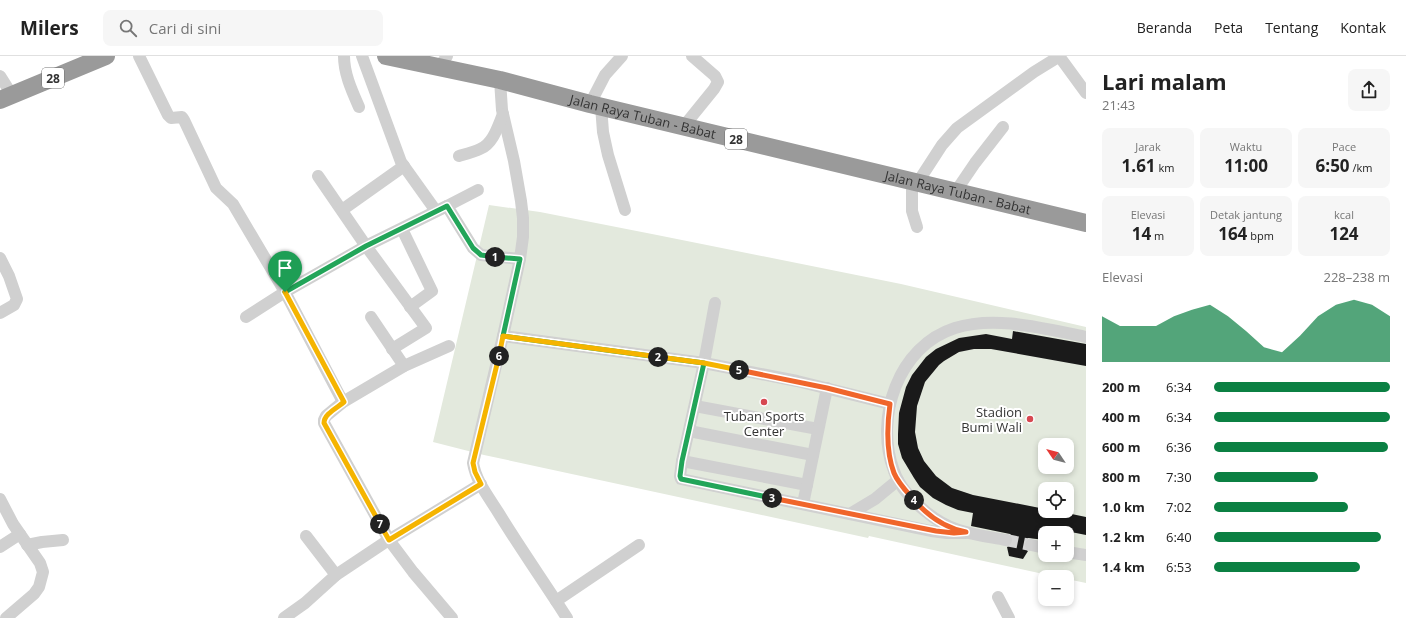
<!DOCTYPE html>
<html lang="id">
<meta charset="utf-8">
<style>
:root{--surface:#fff;--page:#f6f6f6;--text:#222;--muted:#767676;--line:#e0e0e0;--accent:#0b8043}
body{margin:0;font-family:"Open Sans",sans-serif;background:var(--page);color:var(--text);height:100vh;display:flex;flex-direction:column;font-size:15px;white-space:nowrap}
*{box-sizing:border-box;margin:0}
p{font-size:13px;color:var(--muted)}
.icon{flex:none;width:22px;height:22px;fill:none;stroke:currentColor;stroke-width:2;stroke-linecap:round;stroke-linejoin:round}
.map{position:relative;flex:1;overflow:hidden}
.details{display:flex;flex-direction:column;background:var(--surface);width:320px}
.details>*{flex:none}
.needle{width:26px;rotate:305deg}
.buttons{position:absolute;left:1038px;top:382px;display:grid;gap:8px}
.buttons a{display:grid;place-items:center;width:36px;height:36px;border-radius:8px;background:var(--surface);box-shadow:0 2px 6px #0003;font-size:20px}
.pin{position:absolute;display:grid;place-items:center;width:34px;height:34px;color:#fff;margin:-41px -17px;border-radius:50% 50% 50% 0;rotate:-45deg;box-shadow:0 0 4px #0007}
.pin .icon{rotate:45deg}
.km{position:absolute;width:20px;height:20px;margin:-10px;border-radius:50%;background:#222;color:#fff;font-size:11px;line-height:20px;text-align:center}
.round{display:grid;place-items:center;flex:none;width:42px;height:42px;border-radius:8px;background:var(--page)}
.head{display:flex;align-items:center;justify-content:space-between;height:68px;padding:0 16px}
h1{font-size:22px;font-weight:700;line-height:30px}
.metrics{display:grid;grid-template-columns:repeat(3,1fr);gap:6px;height:68px;padding:4px 16px}
.metrics div{display:grid;align-content:center;border-radius:8px;background:var(--page);text-align:center}
.metrics b{font-size:17px;font-weight:700}
.metrics small{font-size:11px;font-weight:400}
.metrics p{font-size:11px}
.chart{height:112px;padding:8px 16px}
.chart p{display:flex;justify-content:space-between}
.chart svg{width:100%;height:72px;margin-top:4px;fill:var(--accent);opacity:.7}
ul{padding:0 16px;list-style:none;font-size:13px}
li{display:grid;grid-template-columns:64px 48px 1fr;align-items:center;height:30px}
li i{height:10px;border-radius:5px;background:var(--accent)}
header{display:flex;align-items:center;gap:24px;box-sizing:border-box;height:56px;padding:0 20px;background:var(--surface);border-bottom:1px solid var(--line)}
header strong{font-size:19px}
nav{display:flex;gap:22px;margin-inline-start:auto;font-size:14px}
.search{width:280px;height:36px;background:var(--page);display:flex;align-items:center;gap:10px;box-sizing:border-box;padding:0 14px;border-radius:8px;color:var(--muted);font-size:15px}
main{display:flex;flex:1;min-height:0}
.map>svg:first-child{display:block}
</style>
<header>
<strong>Milers</strong>
<div class="search"><svg class="icon" aria-label="search" viewBox="0 0 24 24"><circle cx="10" cy="10" r="6"/><path d="M15 15l6 6"/></svg>Cari di sini</div>
<nav><a>Beranda</a><a>Peta</a><a>Tentang</a><a>Kontak</a></nav>
</header>
<main>
<div class="map">
<svg width="1086" height="562" viewBox="0 0 1086 562">
<rect width="100%" height="100%" fill="#fff"/>
<!-- green -->
<path fill="#e3e9dd" fill-rule="evenodd" d="M489,149l51,7 117,23 244,49 185,43v256l-19,-4v-2h-10l-188,-41 -1,2 -384,-83 -51,-13zM1045,389h22v22h-22zM1045,433h22v22h-22zM1045,477h22v22h-22z"/>
<!-- building -->
<polygon fill="#1a1a1a" points="1013,275 1086,288 1086,310 991,293 974,293 959,296 944,305 939,309 925,326 917,350 915,376 918,392 924,405 936,420 952,432 973,439 1045,453 1045,455 1057,455 1086,461 1086,479 1071,476 1071,477 1045,477 1045,484 1028,482 1024,487 1024,492 1028,495 1023,503 1009,500 1007,491 1011,489 1013,485 1013,481 1010,478 971,470 973,457 958,454 946,449 933,442 920,431 914,422 902,402 898,388 898,378 899,357 906,331 912,319 926,301 936,293 959,282 986,278 1012,283"/>
<g fill="none" stroke-linecap="round" stroke-linejoin="round">
<!-- minor-tunnel -->
<polyline stroke="#d6d6d6" stroke-width="12" stroke-dasharray="12 6" stroke-linecap="butt" points="1006,484 1031,489"/>
<!-- minor -->
<g stroke="#d0d0d0" stroke-width="12">
<polyline points="139,0 168,59 171,62 182,61 184,64 216,132 233,148 285,236 343,346"/>
<path d="M344,0c0,18 8,35 15,51"/>
<polyline points="362,0 401,106 436,155"/>
<polyline points="1059,0 1086,37"/>
<polyline points="440,10 447,0"/>
<polyline points="0,20 12,39"/>
<path d="M500,24l2,30 12,51 7,40 2,17v19l-3,22 -17,77 -30,127c3,18 15,33 25,49 22,36 46,70 69,106"/>
<polyline points="590,48 605,19 622,0"/>
<polyline points="601,50 603,76 608,99 625,154"/>
<polyline points="684,70 714,33 718,26 715,20 692,0"/>
<path d="M459,100c7,-2 15,-4 21,-7 13,-5 18,-23 23,-35"/>
<polyline points="318,120 366,190 426,272 392,293"/>
<polyline points="912,125 912,155 917,171"/>
<polyline points="918,126 942,89 957,72 1034,16 1060,0"/>
<polyline points="956,135 975,107 1003,71"/>
<polyline points="447,150 478,134"/>
<polyline points="342,154 404,110"/>
<polyline points="402,173 432,235 410,251"/>
<polyline points="0,202 9,220 17,243 14,249 0,257"/>
<polyline points="715,247 704,307 682,405 680,420 681,423 931,475 947,477 966,477"/>
<polyline points="246,261 285,236 366,190 447,150 473,192 481,199 520,203"/>
<polyline points="371,261 404,310"/>
<polyline points="503,280 704,307 797,325 890,348"/>
<polyline points="449,290 404,310 343,346 326,360 324,364 324,367 389,484 413,516 452,562"/>
<polyline points="695,350 818,373"/>
<polyline points="689,375 813,399"/>
<polyline points="682,405 807,429"/>
<polyline points="0,443 13,468 40,507 43,516 39,531 34,538 6,562"/>
<polyline points="803,448 827,332"/>
<polyline points="850,458 875,443 898,424"/>
<polyline points="306,480 336,519"/>
<path d="M1006,484c-32,-6 -55,-7 -81,-29 -12,-10 -26,-25 -31,-40 -20,-53 4,-125 61,-143 41,-13 90,1 131,9"/>
<polyline points="27,489 42,486 63,484"/>
<polyline points="1031,489 1045,492"/>
<polyline points="0,491 20,478"/>
<polyline points="1067,496 1086,499"/>
<polyline points="998,541 1009,562"/>
<polyline points="556,545 639,489"/>
<polyline points="284,562 305,547 336,519 384,487 481,428"/>
</g>
<!-- highway -->
<g stroke="#9a9a9a" stroke-width="18">
<path id="s1" d="M386,0l114,24 90,24 496,119"/>
<polyline points="0,44 106,0"/>
</g>
</g>
<g fill="none" stroke-linecap="round" stroke-linejoin="round">
<defs>
<polyline id="split-1" points="285,236 366,190 447,150 473,192 481,199 495,201"/>
<polyline id="split-2" points="495,201 520,203 503,280 658,301"/>
<polyline id="split-3" points="658,301 704,307 682,405 680,420 681,423 772,442"/>
<path id="split-4" d="M772,442l164,33 18,2 12,-1c-21,-4 -38,-16 -52,-32"/>
<path id="split-5" d="M739,314l88,18 63,16c-3,22 -4,48 4,69 4,10 13,19 20,27"/>
<polyline id="split-6" points="499,300 503,280 704,307 739,314"/>
<polyline id="split-7" points="380,468 389,484 481,428 475,416 473,407 499,300"/>
<path id="split-8" d="M285,236l59,110c-7,6 -20,12 -20,21l56,101"/>
</defs>
<!-- split-1 casing -->
<use href="#split-1" stroke="#fff" stroke-width="8"/>
<!-- split-2 casing -->
<use href="#split-2" stroke="#fff" stroke-width="8"/>
<!-- split-3 casing -->
<use href="#split-3" stroke="#fff" stroke-width="8"/>
<!-- split-4 casing -->
<use href="#split-4" stroke="#fff" stroke-width="8"/>
<!-- split-5 casing -->
<use href="#split-5" stroke="#fff" stroke-width="8"/>
<!-- split-6 casing -->
<use href="#split-6" stroke="#fff" stroke-width="8"/>
<!-- split-7 casing -->
<use href="#split-7" stroke="#fff" stroke-width="8"/>
<!-- split-8 casing -->
<use href="#split-8" stroke="#fff" stroke-width="8"/>
<!-- split-1 -->
<use href="#split-1" stroke="#22a559" stroke-width="5"/>
<!-- split-2 -->
<use href="#split-2" stroke="#22a559" stroke-width="5"/>
<!-- split-3 -->
<use href="#split-3" stroke="#22a559" stroke-width="5"/>
<!-- split-4 -->
<use href="#split-4" stroke="#f0652b" stroke-width="5"/>
<!-- split-5 -->
<use href="#split-5" stroke="#f0652b" stroke-width="5"/>
<!-- split-6 -->
<use href="#split-6" stroke="#f5b400" stroke-width="5"/>
<!-- split-7 -->
<use href="#split-7" stroke="#f5b400" stroke-width="5"/>
<!-- split-8 -->
<use href="#split-8" stroke="#f5b400" stroke-width="5"/>
</g>
<!-- markers -->
<g fill="#d74851" stroke="#fff" stroke-width="1.5">
<circle cx="764" cy="346" r="4"/>
<circle cx="1030" cy="363" r="4"/>
</g>
<g text-anchor="middle" dominant-baseline="central" stroke-width="4" stroke-linejoin="round" paint-order="stroke">
<!-- shield labels -->
<g fill="#fff" stroke="#707070" stroke-width="1">
<rect x="42" y="12" width="22" height="20" rx="3"/>
<rect x="725" y="73" width="22" height="20" rx="3"/>
</g>
<g font-size="12" font-weight="bold" fill="#333">
<text x="53" y="22">28</text>
<text x="736" y="83">28</text>
</g>
<!-- street labels -->
<g font-size="13" fill="#333" stroke="#fff">
<text stroke="none"><textPath href="#s1" startOffset="264">Jalan Raya Tuban - Babat</textPath></text>
<text stroke="none"><textPath href="#s1" startOffset="588">Jalan Raya Tuban - Babat</textPath></text>
</g>
<!-- poi labels -->
<g font-size="13" fill="#333" stroke="#fff" text-anchor="end">
<text x="1022" y="356">Stadion<tspan x="1022" dy="15">Bumi Wali</tspan></text>
<text x="764" y="360" text-anchor="middle">Tuban Sports<tspan x="764" dy="15">Center</tspan></text>
</g>
</g>
</svg>
<div class="buttons">
<a><svg class="needle" viewBox="-14 -14 28 28"><path d="M0-13l5 13h-10z" fill="#e53935"/><path d="M0 13l5-13h-10z" fill="#767676"/></svg></a>
<a><svg class="icon" aria-label="locate" viewBox="0 0 24 24"><circle cx="12" cy="12" r="6"/><path d="M12 2v4M12 18v4M2 12h4M18 12h4"/></svg></a>
<a>+</a>
<a>−</a>
</div>
<div class="pin" style="left:285px;top:236px;background:#1e9e55"><svg class="icon" aria-label="arrive" viewBox="0 0 24 24"><path d="M6 21V4h12l-3 4 3 4H6"/></svg></div>
<b class="km" style="left:495px;top:201px">1</b>
<b class="km" style="left:658px;top:301px">2</b>
<b class="km" style="left:772px;top:442px">3</b>
<b class="km" style="left:914px;top:444px">4</b>
<b class="km" style="left:739px;top:314px">5</b>
<b class="km" style="left:499px;top:300px">6</b>
<b class="km" style="left:380px;top:468px">7</b>
</div>
<section class="details">
<div class="head"><div><h1>Lari malam</h1><p>21:43</p></div><a class="round"><svg class="icon" aria-label="share" viewBox="0 0 24 24"><path d="M12 15V3M7 8l5-5 5 5M5 13v7h14v-7"/></svg></a></div>
<div class="metrics">
<div><p>Jarak</p><b>1.61<small> km</small></b></div>
<div><p>Waktu</p><b>11:00</b></div>
<div><p>Pace</p><b>6:50<small> /km</small></b></div>
</div>
<div class="metrics">
<div><p>Elevasi</p><b>14<small> m</small></b></div>
<div><p>Detak jantung</p><b>164<small> bpm</small></b></div>
<div><p>kcal</p><b>124</b></div>
</div>
<div class="chart"><p><span>Elevasi</span>228–238 m</p>
<svg viewBox="0 0 160 44" preserveAspectRatio="none"><path d="M0 44V16L10 22L20 22L30 22L40 16L50 12L60 9L70 16L80 25L90 35L100 38L110 28L120 16L130 9L140 6L150 9L160 16V44z"/></svg>
</div>
<ul>
<li><b>200 m</b>6:34<i style="width:100%"></i></li>
<li><b>400 m</b>6:34<i style="width:100%"></i></li>
<li><b>600 m</b>6:36<i style="width:99%"></i></li>
<li><b>800 m</b>7:30<i style="width:59%"></i></li>
<li><b>1.0 km</b>7:02<i style="width:76%"></i></li>
<li><b>1.2 km</b>6:40<i style="width:95%"></i></li>
<li><b>1.4 km</b>6:53<i style="width:83%"></i></li>
</ul>
</section>
</main>
